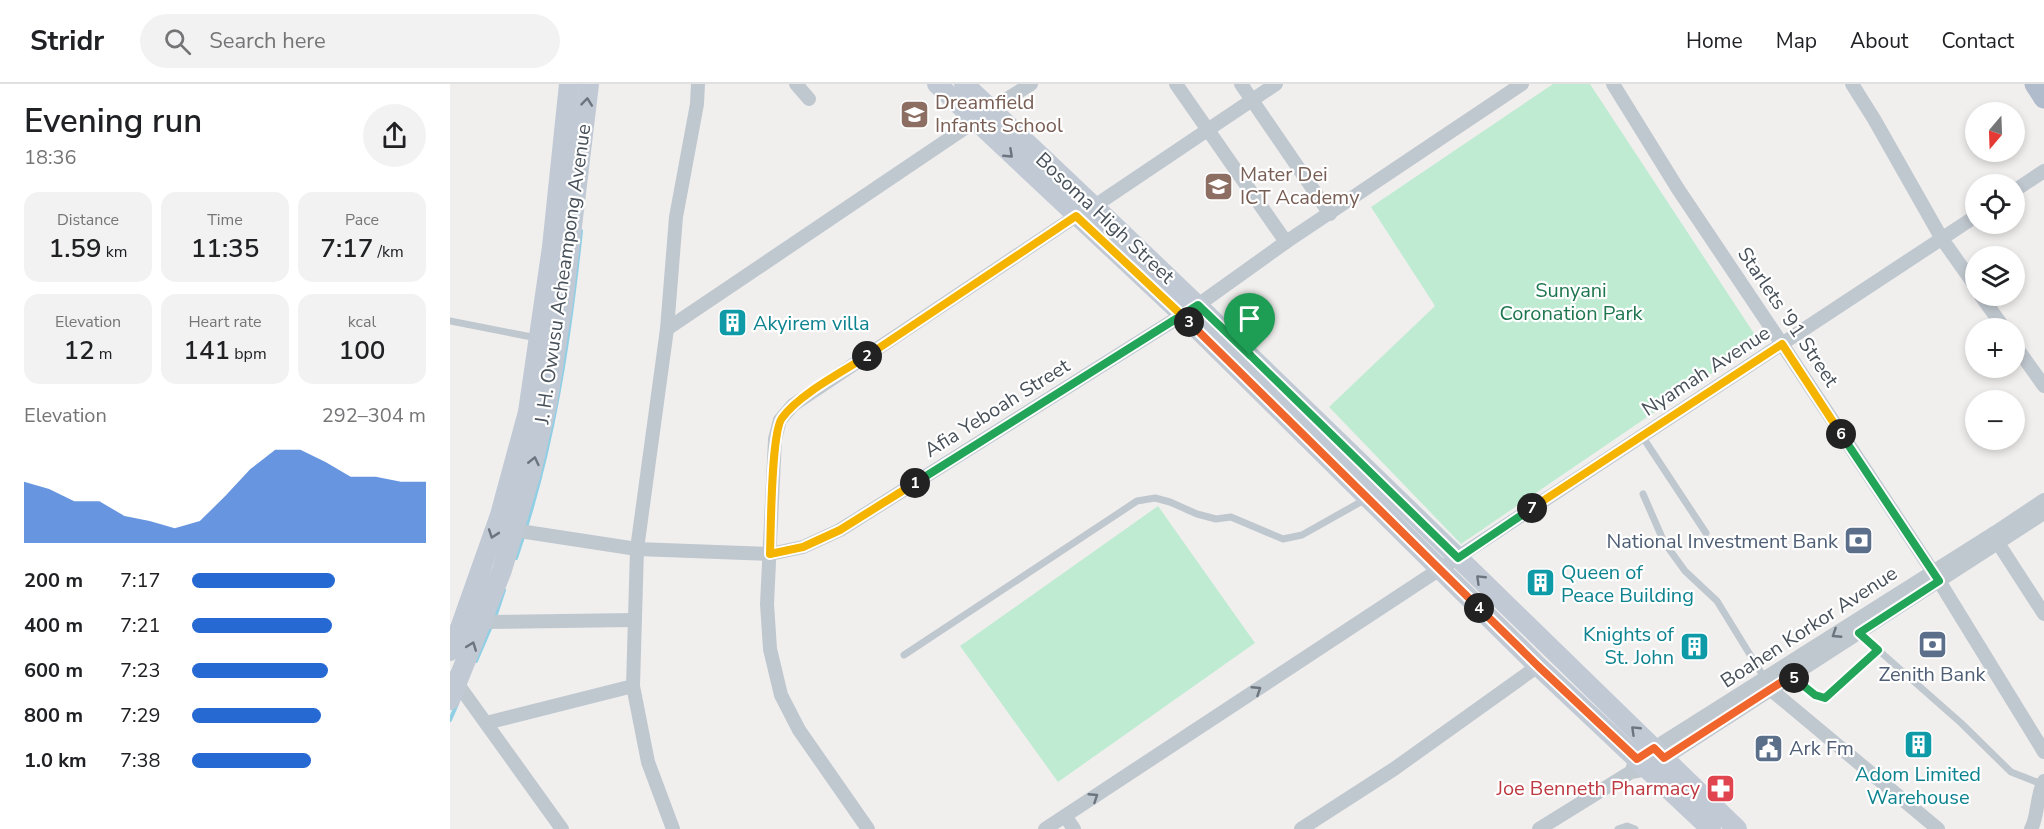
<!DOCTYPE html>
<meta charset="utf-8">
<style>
:root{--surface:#fff;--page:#f2f2f2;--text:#202124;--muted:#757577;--line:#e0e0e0;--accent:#2769d2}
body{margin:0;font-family:"Nunito Sans",sans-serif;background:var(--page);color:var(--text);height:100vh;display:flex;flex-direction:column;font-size:22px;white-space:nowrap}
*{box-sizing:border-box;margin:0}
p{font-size:20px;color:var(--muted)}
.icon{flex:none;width:33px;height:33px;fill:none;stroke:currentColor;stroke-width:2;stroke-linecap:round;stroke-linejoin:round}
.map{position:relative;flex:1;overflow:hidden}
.details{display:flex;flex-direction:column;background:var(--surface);width:450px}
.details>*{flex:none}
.needle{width:39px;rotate:199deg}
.tools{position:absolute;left:1515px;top:18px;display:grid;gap:12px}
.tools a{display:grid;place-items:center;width:60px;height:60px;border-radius:50%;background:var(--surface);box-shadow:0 3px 9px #0003;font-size:30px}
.pin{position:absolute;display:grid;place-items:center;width:51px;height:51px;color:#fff;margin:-62px -26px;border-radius:50% 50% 50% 0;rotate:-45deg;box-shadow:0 0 6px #0007}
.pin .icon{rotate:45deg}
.km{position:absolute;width:30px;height:30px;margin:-15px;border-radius:50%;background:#222;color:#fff;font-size:16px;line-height:30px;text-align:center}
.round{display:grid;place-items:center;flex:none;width:63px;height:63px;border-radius:32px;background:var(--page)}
.headline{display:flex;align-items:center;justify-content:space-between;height:102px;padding:0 24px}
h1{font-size:33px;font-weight:600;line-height:45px}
.stats{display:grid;grid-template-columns:repeat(3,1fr);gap:9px;height:102px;padding:6px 24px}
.stats div{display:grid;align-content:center;border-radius:15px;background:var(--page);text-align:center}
.stats b{font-size:26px;font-weight:600}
.stats small{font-size:16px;font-weight:400}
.stats p{font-size:16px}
.chart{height:168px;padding:12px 24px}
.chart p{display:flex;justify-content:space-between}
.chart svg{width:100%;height:108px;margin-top:6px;fill:var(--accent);opacity:.7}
ul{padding:0 24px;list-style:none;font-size:20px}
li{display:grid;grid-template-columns:96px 72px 1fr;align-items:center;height:45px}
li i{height:15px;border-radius:8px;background:var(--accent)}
header{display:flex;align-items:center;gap:36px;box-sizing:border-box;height:84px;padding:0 30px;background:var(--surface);border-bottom:2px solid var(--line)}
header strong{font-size:28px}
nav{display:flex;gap:33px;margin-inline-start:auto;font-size:21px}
.search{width:420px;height:54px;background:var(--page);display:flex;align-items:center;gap:15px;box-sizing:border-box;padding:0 21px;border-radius:33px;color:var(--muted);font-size:22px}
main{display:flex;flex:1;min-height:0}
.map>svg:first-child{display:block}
</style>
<header>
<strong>Stridr</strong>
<div class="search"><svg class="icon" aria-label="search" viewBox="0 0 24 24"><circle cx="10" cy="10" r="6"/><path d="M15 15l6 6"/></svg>Search here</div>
<nav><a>Home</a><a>Map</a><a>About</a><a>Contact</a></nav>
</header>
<main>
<section class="details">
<div class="headline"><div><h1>Evening run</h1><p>18:36</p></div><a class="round"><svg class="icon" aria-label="share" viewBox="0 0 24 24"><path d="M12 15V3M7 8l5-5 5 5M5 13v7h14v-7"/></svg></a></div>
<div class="stats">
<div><p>Distance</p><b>1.59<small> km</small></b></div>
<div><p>Time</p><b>11:35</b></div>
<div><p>Pace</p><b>7:17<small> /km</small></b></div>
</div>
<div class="stats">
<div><p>Elevation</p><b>12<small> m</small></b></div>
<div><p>Heart rate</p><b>141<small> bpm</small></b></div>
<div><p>kcal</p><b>100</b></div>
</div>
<div class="chart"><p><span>Elevation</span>292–304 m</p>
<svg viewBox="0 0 160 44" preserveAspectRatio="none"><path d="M0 44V19L10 22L20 27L30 27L40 33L50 35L60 38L70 35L80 25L90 14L100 6L110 6L120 11L130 17L140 17L150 19L160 19V44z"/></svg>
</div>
<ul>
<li><b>200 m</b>7:17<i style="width:61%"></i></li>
<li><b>400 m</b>7:21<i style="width:60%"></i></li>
<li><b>600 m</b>7:23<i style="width:58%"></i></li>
<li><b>800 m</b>7:29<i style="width:55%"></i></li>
<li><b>1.0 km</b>7:38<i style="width:51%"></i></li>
</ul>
</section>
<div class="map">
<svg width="1594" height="745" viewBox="0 0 1594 745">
<rect width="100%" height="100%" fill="#f1efee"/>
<!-- green -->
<g fill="#c0ebd3">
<polygon points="1103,0 1140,0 1309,257 1011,460 879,323 985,222 921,123"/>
<polygon points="708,422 805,559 608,698 510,562"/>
</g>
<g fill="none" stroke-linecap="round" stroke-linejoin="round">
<!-- stream -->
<g stroke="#91cfe5" stroke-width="4">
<path d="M66,474c37,-107 53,-215 65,-327"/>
<polyline points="45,533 54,506"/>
<polyline points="26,577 42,540"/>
<polyline points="0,636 7,620"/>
</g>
<!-- lane -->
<g stroke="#c0c8cf" stroke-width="7">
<polyline points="0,237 87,254"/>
<polyline points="1192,352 1256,449"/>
<polyline points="1193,410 1214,458 1235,487 1267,517 1315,595"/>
<polyline points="1409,549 1511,639 1561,688 1592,700"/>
<polyline points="454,571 687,417 705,414 720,418 747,430 766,435 781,433 833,455 852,451 916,415"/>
<polyline points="1341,592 1365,611 1375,614 1428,566"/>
<polyline points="1168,745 1177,742 1185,745"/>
</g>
<!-- street -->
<g stroke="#c0c8cf" stroke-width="14">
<polyline points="346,0 359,15"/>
<polyline points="726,0 836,158"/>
<polyline points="791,0 880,130"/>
<polyline points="1163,0 1228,105 1332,260 1489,497 1594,668"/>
<polyline points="1402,0 1424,35 1492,155 1526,203"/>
<polyline points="541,25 581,0"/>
<polyline points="1564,107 1594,87"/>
<polyline points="643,123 826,0"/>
<polyline points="1531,212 1554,244"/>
<polyline points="217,245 524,38"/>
<polyline points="1564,260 1594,302"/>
<polyline points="63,446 187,465 320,470 353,463 390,446 748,221 836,158 1072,0"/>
<polyline points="1548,459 1594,530"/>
<polyline points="32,538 184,536"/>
<polyline points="2,594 7,599 112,745"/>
<polyline points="183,602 198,678 223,745"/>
<polyline points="1320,605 1488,745"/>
<polyline points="36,639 183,602 187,465 217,245 226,133 247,20 248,0"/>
<polyline points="1183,683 1187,675 1546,448 1594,416"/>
<polyline points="615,732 624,745"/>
<polyline points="418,745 349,646 331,611 320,565 317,520 325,355 330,336 343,321 626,132"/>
<polyline points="595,745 1526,132"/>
<polyline points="851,745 944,685 1088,582"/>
<polyline points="1089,745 1181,688 1198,685 1594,429"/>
<path d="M1581,745c7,-11 5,-33 13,-48"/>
</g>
<!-- secondary -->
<g stroke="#c0c9d4" stroke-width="20">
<polyline points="487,0 732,230 1088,582 1261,745"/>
<path d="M514,0c261,244 516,496 773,745"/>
<polyline points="0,567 10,544 50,431 78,328 102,163 119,0"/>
<polyline points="0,616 52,486 81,389 98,315 113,218 139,0"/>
</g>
<!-- primary -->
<polyline stroke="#b0bccb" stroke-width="21" points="1585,0 1594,14"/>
</g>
<!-- one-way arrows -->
<defs><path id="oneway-chevron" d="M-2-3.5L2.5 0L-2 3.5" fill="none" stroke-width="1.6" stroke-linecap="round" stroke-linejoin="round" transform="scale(1.5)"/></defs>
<g stroke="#6c757f">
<use href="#oneway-chevron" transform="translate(137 18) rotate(-84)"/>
<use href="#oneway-chevron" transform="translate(559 70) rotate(43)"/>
<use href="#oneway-chevron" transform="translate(84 377) rotate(-77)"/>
<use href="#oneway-chevron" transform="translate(43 450) rotate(109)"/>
<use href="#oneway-chevron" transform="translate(1030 495) rotate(-136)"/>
<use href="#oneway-chevron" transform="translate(22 562) rotate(-69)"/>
<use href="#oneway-chevron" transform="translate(1185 646) rotate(-136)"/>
</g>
<g stroke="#6c757d">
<use href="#oneway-chevron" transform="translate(1386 550) rotate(147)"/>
<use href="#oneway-chevron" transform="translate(807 606) rotate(-33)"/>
<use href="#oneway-chevron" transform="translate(644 713) rotate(-33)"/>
</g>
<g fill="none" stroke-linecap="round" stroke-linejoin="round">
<defs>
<polyline id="split-1" points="465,399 748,221 800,271"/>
<path id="split-2" d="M417,272c-25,16 -69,39 -85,62 -11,15 -11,112 -12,136l33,-7 37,-17 75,-47"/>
<polyline id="split-3" points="417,272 626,132 739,238"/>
<polyline id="split-4" points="739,238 1029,524"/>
<polyline id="split-5" points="1029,524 1088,582 1187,675 1204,664 1214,674 1341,592 1344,594"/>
<polyline id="split-6" points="1344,594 1365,611 1375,614 1428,566 1409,549 1489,497 1391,350"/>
<polyline id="split-7" points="1082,424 1332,260 1391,350"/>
<polyline id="split-8" points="800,271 1008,474 1082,424"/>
</defs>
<!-- split-1 casing -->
<use href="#split-1" stroke="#fff" stroke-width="12"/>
<!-- split-2 casing -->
<use href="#split-2" stroke="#fff" stroke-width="12"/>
<!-- split-3 casing -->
<use href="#split-3" stroke="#fff" stroke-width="12"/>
<!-- split-4 casing -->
<use href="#split-4" stroke="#fff" stroke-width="12"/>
<!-- split-5 casing -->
<use href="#split-5" stroke="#fff" stroke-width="12"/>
<!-- split-6 casing -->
<use href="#split-6" stroke="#fff" stroke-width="12"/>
<!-- split-7 casing -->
<use href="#split-7" stroke="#fff" stroke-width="12"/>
<!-- split-8 casing -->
<use href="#split-8" stroke="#fff" stroke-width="12"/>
<!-- split-1 -->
<use href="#split-1" stroke="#22a559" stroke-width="8"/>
<!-- split-2 -->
<use href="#split-2" stroke="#f5b400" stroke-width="8"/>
<!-- split-3 -->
<use href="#split-3" stroke="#f5b400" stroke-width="8"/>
<!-- split-4 -->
<use href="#split-4" stroke="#f0652b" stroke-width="8"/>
<!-- split-5 -->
<use href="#split-5" stroke="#f0652b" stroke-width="8"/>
<!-- split-6 -->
<use href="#split-6" stroke="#22a559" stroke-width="8"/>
<!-- split-7 -->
<use href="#split-7" stroke="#f5b400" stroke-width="8"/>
<!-- split-8 -->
<use href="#split-8" stroke="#22a559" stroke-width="8"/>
</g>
<!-- icons -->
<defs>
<symbol id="school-square" viewBox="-11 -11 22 22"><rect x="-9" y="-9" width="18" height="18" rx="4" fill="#8d6e63" stroke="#fff"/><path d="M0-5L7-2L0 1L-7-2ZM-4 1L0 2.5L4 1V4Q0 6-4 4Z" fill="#fff"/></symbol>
<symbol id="building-square" viewBox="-11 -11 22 22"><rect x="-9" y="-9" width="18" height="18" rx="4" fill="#0f9aa8" stroke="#fff"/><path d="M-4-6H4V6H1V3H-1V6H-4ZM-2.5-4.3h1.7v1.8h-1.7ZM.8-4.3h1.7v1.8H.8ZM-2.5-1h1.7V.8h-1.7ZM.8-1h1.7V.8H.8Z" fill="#fff"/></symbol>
<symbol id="bank-square" viewBox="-11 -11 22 22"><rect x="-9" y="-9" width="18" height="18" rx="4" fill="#5c6f8a" stroke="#fff"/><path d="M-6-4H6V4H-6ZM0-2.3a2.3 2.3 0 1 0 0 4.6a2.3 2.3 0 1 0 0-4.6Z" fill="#fff"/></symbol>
<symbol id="civic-square" viewBox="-11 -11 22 22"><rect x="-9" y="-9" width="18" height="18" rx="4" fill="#5c6f8a" stroke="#fff"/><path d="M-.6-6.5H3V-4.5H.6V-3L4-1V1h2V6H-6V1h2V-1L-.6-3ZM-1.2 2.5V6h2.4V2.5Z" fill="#fff"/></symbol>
<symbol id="pharmacy-square" viewBox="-11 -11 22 22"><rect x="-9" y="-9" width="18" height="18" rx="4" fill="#e0444e" stroke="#fff"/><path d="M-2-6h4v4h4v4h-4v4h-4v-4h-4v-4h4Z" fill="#fff"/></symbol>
</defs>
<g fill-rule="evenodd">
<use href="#school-square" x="448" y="14" width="33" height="33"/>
<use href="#school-square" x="752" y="86" width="33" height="33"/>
<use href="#building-square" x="266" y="222" width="33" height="33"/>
<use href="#bank-square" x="1392" y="440" width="33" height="33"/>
<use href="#building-square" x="1074" y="482" width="33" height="33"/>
<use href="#bank-square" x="1466" y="544" width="33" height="33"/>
<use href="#building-square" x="1228" y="546" width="33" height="33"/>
<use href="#building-square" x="1452" y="644" width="33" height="33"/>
<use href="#civic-square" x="1302" y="648" width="33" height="33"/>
<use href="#pharmacy-square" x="1254" y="688" width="33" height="33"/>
</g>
<g text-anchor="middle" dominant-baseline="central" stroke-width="4.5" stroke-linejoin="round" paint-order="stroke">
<!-- education labels -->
<g font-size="20" fill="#785e54" stroke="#fff" text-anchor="start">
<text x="485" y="18">Dreamfield<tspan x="485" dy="23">Infants School</tspan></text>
<text x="790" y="90">Mater Dei<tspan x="790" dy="23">ICT Academy</tspan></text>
</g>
<!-- street labels -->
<g font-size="20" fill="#48515a" stroke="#fff">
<text transform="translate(655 134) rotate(43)">Bosoma High Street</text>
<text transform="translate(113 190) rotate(-82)">J. H. Owusu Acheampong Avenue</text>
<text transform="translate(1338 233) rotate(56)">Starlets '91 Street</text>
<text transform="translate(1256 287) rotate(-33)">Nyamah Avenue</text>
<text transform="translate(547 324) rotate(-32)">Afia Yeboah Street</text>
<text transform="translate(1359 543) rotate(-33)">Boahen Korkor Avenue</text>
</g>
<!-- park labels -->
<g font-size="20" fill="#1e764f" stroke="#fff">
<text x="1121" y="206">Sunyani<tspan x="1121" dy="23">Coronation Park</tspan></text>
</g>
<!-- culture labels -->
<g font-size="20" fill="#0d838f" stroke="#fff" text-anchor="start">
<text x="303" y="239">Akyirem villa</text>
<text x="1111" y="488">Queen of<tspan x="1111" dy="23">Peace Building</tspan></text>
<text x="1224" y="550" text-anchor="end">Knights of<tspan x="1224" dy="23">St. John</tspan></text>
<text x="1468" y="690" text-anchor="middle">Adom Limited<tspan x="1468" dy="23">Warehouse</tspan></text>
</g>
<!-- service labels -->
<g font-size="20" fill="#4e5e75" stroke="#fff" text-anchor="end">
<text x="1388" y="457">National Investment Bank</text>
<text x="1482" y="590" text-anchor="middle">Zenith Bank</text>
<text x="1339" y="664" text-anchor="start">Ark Fm</text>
</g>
<!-- health labels -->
<g font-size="20" fill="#be3a42" stroke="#fff" text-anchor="end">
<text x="1250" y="704">Joe Benneth Pharmacy</text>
</g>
</g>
</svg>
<div class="tools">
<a><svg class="needle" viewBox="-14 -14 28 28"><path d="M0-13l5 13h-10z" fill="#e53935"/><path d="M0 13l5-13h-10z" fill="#757577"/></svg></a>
<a><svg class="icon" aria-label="locate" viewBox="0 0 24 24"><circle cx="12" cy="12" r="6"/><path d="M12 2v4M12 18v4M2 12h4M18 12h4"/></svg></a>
<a><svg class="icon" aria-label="layers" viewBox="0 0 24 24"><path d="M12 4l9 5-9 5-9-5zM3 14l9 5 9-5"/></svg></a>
<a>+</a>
<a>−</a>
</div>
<div class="pin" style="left:800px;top:271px;background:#1e9e55"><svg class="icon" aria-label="arrive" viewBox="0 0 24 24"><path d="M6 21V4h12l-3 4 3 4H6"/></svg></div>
<b class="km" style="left:465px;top:399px">1</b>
<b class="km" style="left:417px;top:272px">2</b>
<b class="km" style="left:739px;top:238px">3</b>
<b class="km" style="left:1029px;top:524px">4</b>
<b class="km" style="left:1344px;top:594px">5</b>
<b class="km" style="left:1391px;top:350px">6</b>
<b class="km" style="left:1082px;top:424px">7</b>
</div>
</main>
